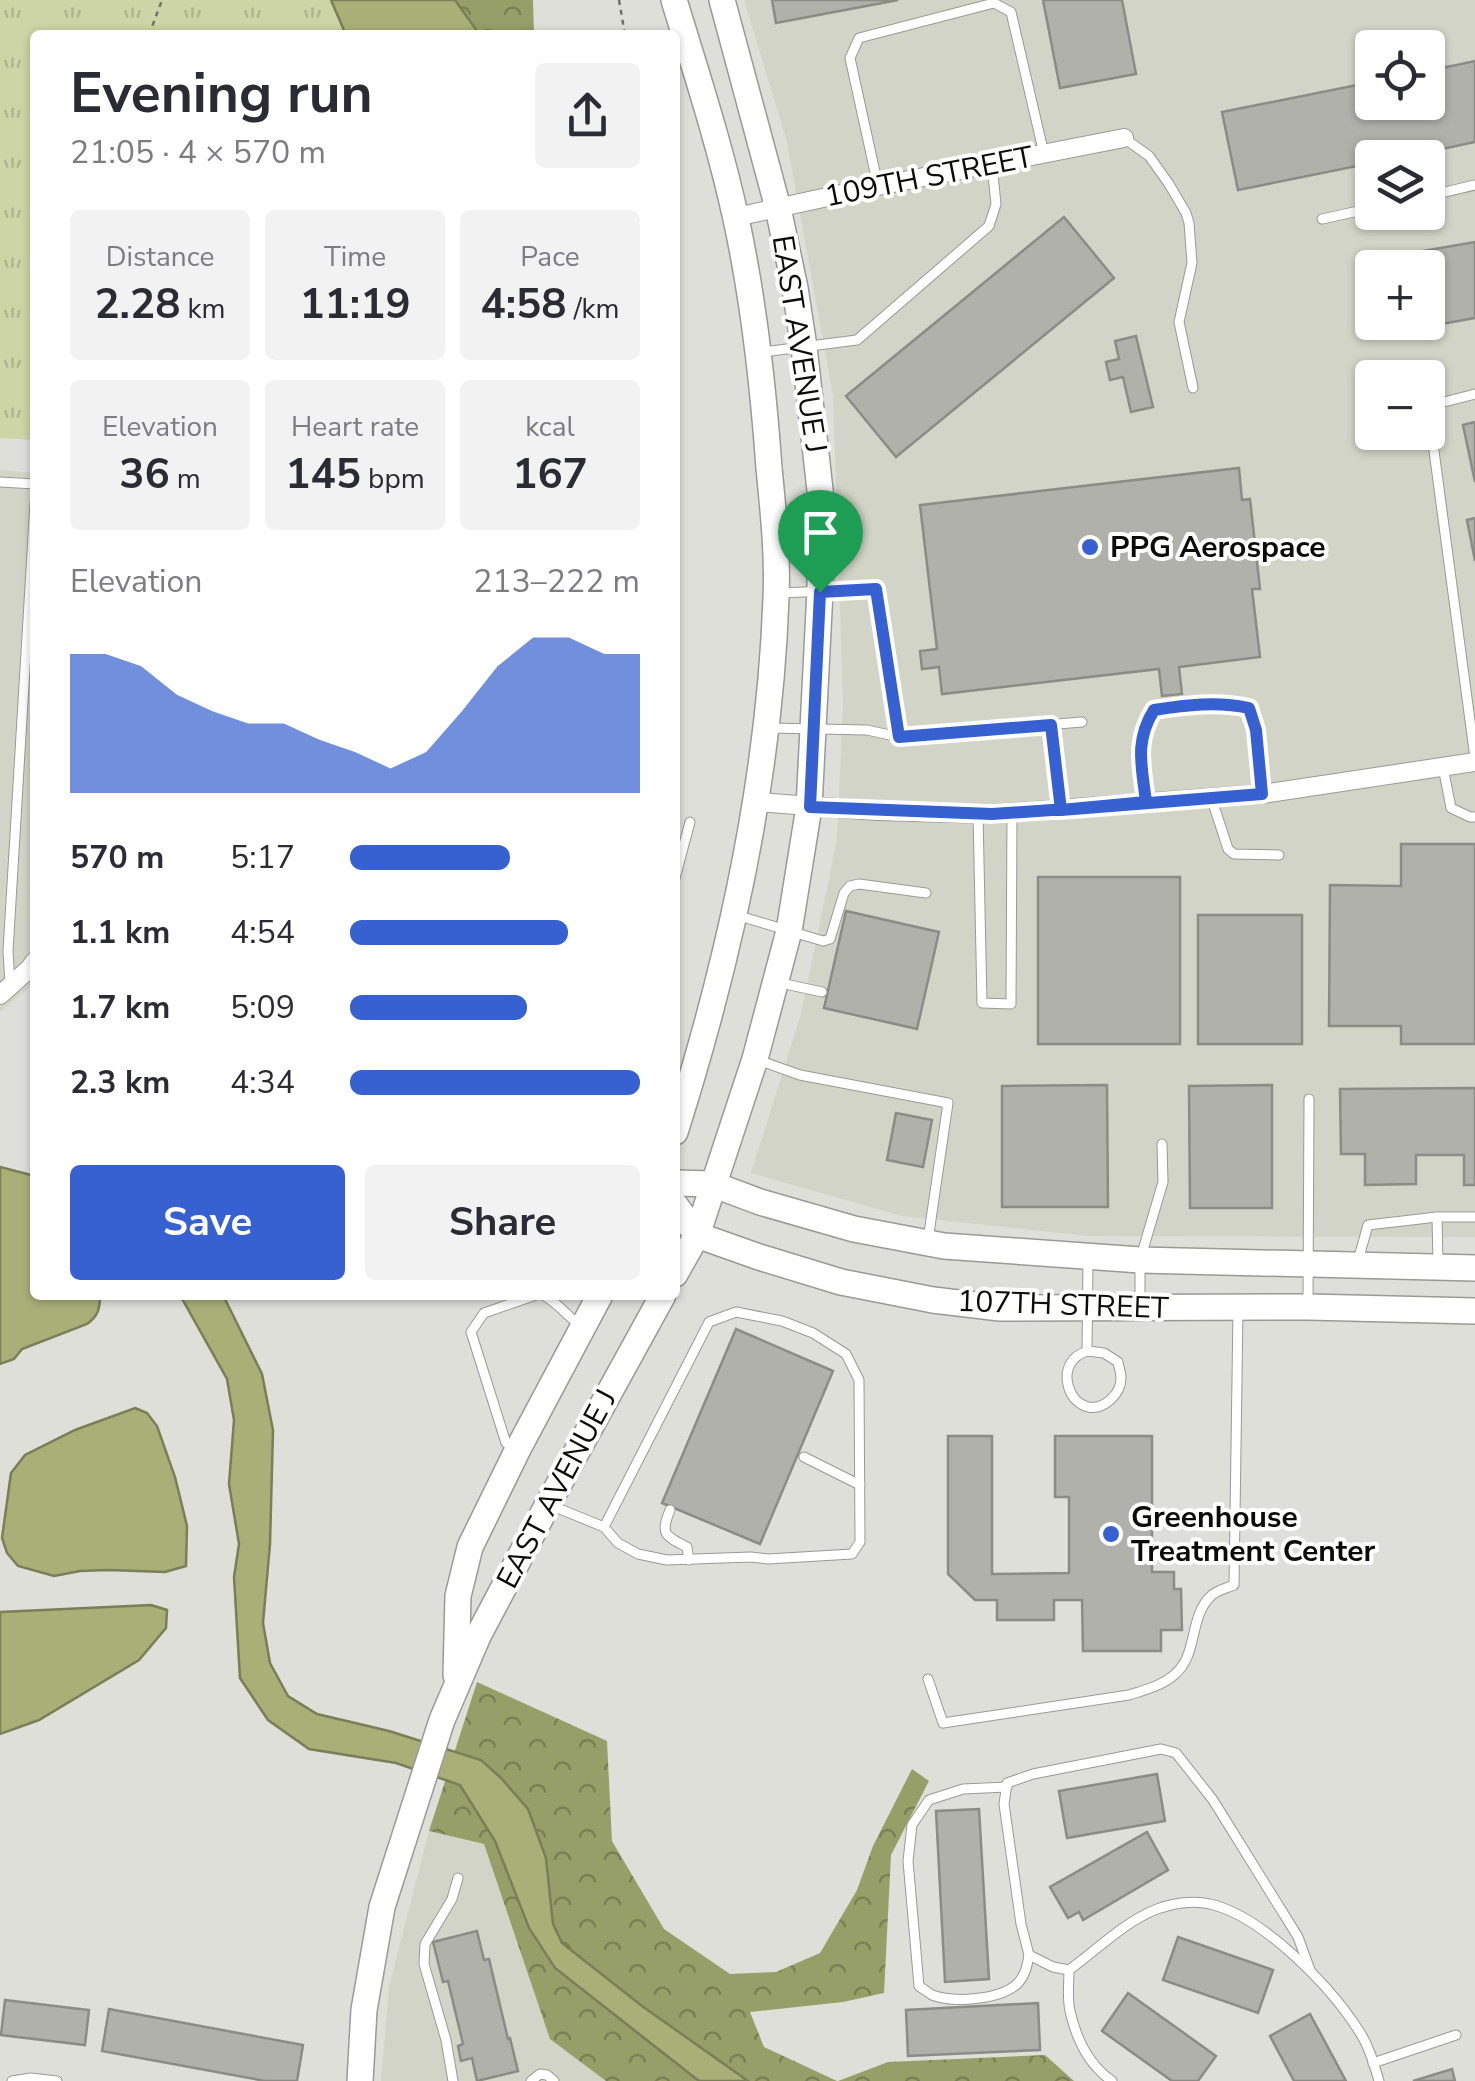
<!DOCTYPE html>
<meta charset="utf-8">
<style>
:root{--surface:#fff;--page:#f2f2f3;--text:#2b2b33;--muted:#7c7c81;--accent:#3760d1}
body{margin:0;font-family:"Nunito Sans",sans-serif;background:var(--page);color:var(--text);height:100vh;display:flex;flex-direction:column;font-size:38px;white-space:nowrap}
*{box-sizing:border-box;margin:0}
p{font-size:32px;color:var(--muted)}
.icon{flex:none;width:55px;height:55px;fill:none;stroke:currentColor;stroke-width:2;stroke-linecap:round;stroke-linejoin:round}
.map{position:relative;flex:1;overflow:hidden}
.details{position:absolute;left:30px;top:30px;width:650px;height:1270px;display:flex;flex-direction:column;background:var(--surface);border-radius:10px;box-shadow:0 2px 8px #0004}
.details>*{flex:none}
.fabs{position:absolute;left:1355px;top:30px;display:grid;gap:20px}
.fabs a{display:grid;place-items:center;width:90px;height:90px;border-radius:10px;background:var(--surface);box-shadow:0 2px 8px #0004;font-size:50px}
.pin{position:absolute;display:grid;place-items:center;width:85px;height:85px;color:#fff;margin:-102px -42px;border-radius:50% 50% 50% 0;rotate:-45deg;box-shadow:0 0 10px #0007}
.pin .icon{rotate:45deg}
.round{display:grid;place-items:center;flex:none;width:105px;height:105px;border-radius:10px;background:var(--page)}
.summary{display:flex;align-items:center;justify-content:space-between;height:170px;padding:0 40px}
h1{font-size:55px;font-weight:700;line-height:75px}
.metrics{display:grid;grid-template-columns:repeat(3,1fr);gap:15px;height:170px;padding:10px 40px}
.metrics div{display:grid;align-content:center;border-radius:10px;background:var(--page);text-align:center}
.metrics b{font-size:42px;font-weight:700}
.metrics small{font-size:28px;font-weight:400}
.metrics p{font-size:28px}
.chart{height:280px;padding:20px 40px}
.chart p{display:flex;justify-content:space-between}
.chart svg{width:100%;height:180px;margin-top:10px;fill:var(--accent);opacity:.7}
.button{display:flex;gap:20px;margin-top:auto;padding:20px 40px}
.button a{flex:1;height:115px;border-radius:10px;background:var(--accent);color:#fff;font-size:40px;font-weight:700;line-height:115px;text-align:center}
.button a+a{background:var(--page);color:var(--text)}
ul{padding:0 40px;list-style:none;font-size:32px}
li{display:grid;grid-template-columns:160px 120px 1fr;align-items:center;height:75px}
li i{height:25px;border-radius:12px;background:var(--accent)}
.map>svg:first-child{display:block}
</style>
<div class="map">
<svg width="1475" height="2081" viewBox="0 0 1475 2081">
<defs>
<pattern id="grass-tufts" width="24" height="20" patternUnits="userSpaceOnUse" patternTransform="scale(2.5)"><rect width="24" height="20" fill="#cdd5a6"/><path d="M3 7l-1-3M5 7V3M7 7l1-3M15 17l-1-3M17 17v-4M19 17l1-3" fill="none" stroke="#afb68e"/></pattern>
<pattern id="forest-crowns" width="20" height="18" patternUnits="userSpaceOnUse" patternTransform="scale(2.5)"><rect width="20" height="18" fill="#979f68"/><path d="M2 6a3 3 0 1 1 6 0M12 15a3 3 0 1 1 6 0" fill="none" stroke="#798054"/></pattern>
</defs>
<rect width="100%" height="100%" fill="#dedfd9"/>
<!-- built -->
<g fill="#d2d4c7" fill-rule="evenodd">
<path d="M744,0h731v1237l-386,-1 -187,-20 -151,-43 50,-159 36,-174 6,-136 -10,-309 -46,-253zM1372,48h56v54h-56zM1372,158h56v54h-56zM1372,268h56v54h-56zM1372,378h56v54h-56z"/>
<polygon points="0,470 35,473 35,979 32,985 0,1012"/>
<polygon points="429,1831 484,1844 550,2038 606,2081 381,2081 389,1987"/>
</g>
<!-- grass -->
<polygon fill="url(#grass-tufts)" points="0,0 331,0 346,35 35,35 35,440 0,438"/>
<!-- forest -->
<g fill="url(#forest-crowns)">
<polygon points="455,0 533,0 534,35 480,35"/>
<polygon points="477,1682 607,1741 612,1841 664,1929 730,1974 776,1972 820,1953 857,1890 873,1846 912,1769 929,1781 891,1855 884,1993 843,2002 750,2012 764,2047 837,2081 606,2081 550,2039 484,1844 429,1831"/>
<polygon points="1045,2055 1074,2081 838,2081 888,2062"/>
</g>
<!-- water -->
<g fill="#a8b078" stroke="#797f57" stroke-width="2.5">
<polygon points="331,0 455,0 480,35 346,35"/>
<path d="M0,1167l35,9v119h65c0,14 -2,21 -13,29l-65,25 -8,10 -14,5z"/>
<polygon points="180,1295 223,1295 262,1374 273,1430 270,1544 263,1623 270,1663 288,1696 317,1714 389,1731 481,1760 501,1778 528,1809 546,1858 553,1924 562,1943 642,2006 748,2081 699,2081 555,1968 529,1928 495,1841 460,1785 396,1763 309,1749 268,1720 240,1678 234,1577 239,1544 229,1484 234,1420 227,1379"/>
<polygon points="135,1408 147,1413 157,1426 175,1477 187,1526 186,1566 165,1572 108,1570 80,1571 54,1576 18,1566 7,1553 2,1538 11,1473 25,1455 75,1430"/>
<polygon points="151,1605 167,1610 166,1628 139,1660 39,1720 0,1734 0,1612"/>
</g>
<!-- building -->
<g fill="#b0b1ab" stroke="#8b8c86" stroke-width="2.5">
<polygon points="772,0 898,0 776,23"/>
<polygon points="1043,0 1122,0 1136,74 1060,88"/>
<polygon points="1475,61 1475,142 1400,158 1372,158 1372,163 1238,190 1222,112 1372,82 1372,102 1428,102 1428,71"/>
<polygon points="1064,217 1114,278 896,457 846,396"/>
<polygon points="1475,242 1475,318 1408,330 1406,322 1428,322 1428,268 1397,268 1394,256"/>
<polygon points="1136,336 1153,407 1131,412 1123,377 1110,380 1106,362 1119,359 1115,341"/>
<polygon points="1475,422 1475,482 1463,425"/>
<polygon points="1239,468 1242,500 1250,499 1260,589 1252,589 1260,657 1179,667 1182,694 1162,696 1159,669 942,694 939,667 922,669 920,651 937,649 920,505"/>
<polygon points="1475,518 1475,561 1467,520"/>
<polygon points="1401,844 1475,844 1475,1044 1401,1044 1401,1026 1329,1026 1330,885 1401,886"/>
<rect x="1038" y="877" width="142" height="167"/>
<polygon points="846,911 939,932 917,1029 824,1008"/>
<rect x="1198" y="915" width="104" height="129"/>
<polygon points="1107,1085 1108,1207 1002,1207 1002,1086"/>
<polygon points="1272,1085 1272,1208 1190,1208 1189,1086"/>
<polygon points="1475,1088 1475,1185 1464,1185 1464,1155 1416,1155 1416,1184 1365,1185 1365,1154 1341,1154 1340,1089"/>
<polygon points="896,1113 932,1120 923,1167 887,1160"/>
<polygon points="736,1329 833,1371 760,1544 662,1503"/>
<polygon points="948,1436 992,1436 992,1574 1069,1573 1069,1497 1055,1497 1055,1436 1152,1436 1152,1572 1174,1572 1174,1589 1181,1589 1182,1630 1161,1630 1161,1651 1083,1651 1082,1600 1054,1600 1054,1620 997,1620 997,1600 975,1600 948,1574"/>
<polygon points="1157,1774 1165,1821 1067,1838 1059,1791"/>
<polygon points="979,1809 989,1979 945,1982 936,1811"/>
<polygon points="1147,1832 1168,1870 1083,1920 1079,1912 1068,1918 1050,1887"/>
<polygon points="477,1931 484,1960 489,1959 508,2039 510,2038 518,2071 477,2081 472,2058 461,2061 458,2046 463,2044 448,1981 443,1982 433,1942"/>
<polygon points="1178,1937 1273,1970 1258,2013 1163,1980"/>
<polygon points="1128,1993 1216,2056 1198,2081 1172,2081 1102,2031"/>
<polygon points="5,2000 89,2010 85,2045 1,2035"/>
<polygon points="1038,2003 1040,2050 908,2056 906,2010"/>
<polygon points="109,2009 303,2045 297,2081 265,2081 102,2051"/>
<polygon points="1310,2014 1346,2081 1294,2081 1270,2036"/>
<polygon points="1452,2069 1455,2081 1413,2081"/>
</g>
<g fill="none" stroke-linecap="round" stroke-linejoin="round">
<defs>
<g id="lane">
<polyline points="1124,138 1149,156 1169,184 1186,213 1189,223 1192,263 1179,322 1193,388"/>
<polyline points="878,186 850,58 859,38 994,3 1011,12 1044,154"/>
<polyline points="1428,196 1475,185"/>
<polyline points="1322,219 1372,208"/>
<polyline points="763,352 857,340 989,226 996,204 992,165"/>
<polyline points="1475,394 1428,406 1475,758"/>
<polyline points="0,482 35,484"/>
<polyline points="779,593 876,589 899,737"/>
<polyline points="1051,725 1061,809"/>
<polyline points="770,728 867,730 899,737 1082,722"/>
<polyline points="1443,767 1451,808 1470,817 1475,817"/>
<polyline points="1211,797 1228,849 1234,854 1279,855"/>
<path d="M1146,801c-4,-35 -12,-59 8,-91 32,-5 64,-9 95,-2l7,22 6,64"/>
<polyline points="978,814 982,1003 1011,1004 1012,813"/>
<polyline points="675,878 690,822"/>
<polyline points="736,915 823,941 830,939 844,893 850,886 859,884 926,893"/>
<polyline points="776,982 822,992"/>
<polyline points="10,984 8,951 35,503"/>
<polyline points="758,1060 800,1075 948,1103 928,1240"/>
<polyline points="1437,1217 1438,1264"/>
<polyline points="1357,1264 1368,1225 1437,1217 1475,1217"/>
<path d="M543,1295c17,9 24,22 40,32"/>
<polyline points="1308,1304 1309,1099"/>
<polyline points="1140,1305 1140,1260 1163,1182 1162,1144"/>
<path d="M1087,1351l17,2 14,9c1,6 3,11 3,16 0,16 -17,32 -33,29 -20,-5 -27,-33 -15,-47 3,-4 9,-7 14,-9l1,-91"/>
<polyline points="516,1448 506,1443 471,1332 484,1313 536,1295"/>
<polyline points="804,1457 860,1485"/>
<polyline points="550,1505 604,1527 618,1543 638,1554 667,1560 751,1557 768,1559 852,1554 860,1542 859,1380 846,1354 813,1333 782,1321 736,1312 709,1322 604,1527"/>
<path d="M670,1510c-10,24 -5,26 17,37l2,13"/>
<path d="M928,1679l15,44 186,-28c16,-5 32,-9 45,-20 25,-20 14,-59 38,-80 6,-5 15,-7 22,-10l4,-275"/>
<path d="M1007,1787l-44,2 -34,11 -17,25 -4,36 11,125c1,1 12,8 13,9 21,8 68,5 85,-11 8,-8 10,-17 12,-29"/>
<polyline points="1069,1970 1053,1967 1029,1955 1021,1924 1004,1804 1007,1783 1033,1774 1161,1749 1176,1753 1213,1800 1298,1937 1310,1970"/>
<polyline points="1373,2063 1456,2035"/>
<polyline points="12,2081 31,2078 57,2081"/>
<polyline points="453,2081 446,2040 424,1964 425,1944 452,1899 458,1878"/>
<polyline points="531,2081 540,2074 547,2075 554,2081"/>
<path d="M1112,2081c-23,-16 -36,-43 -42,-70 -3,-13 -1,-28 -1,-41 29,-21 55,-48 88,-61 16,-6 37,-9 53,-5 53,12 121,83 149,127 10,15 15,33 20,50"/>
</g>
<g id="street">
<polyline points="736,217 878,186 1124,138"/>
<polyline points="757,802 877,811 992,814 1262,794 1475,762"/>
<polyline points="0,995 30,968 35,961"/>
</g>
<g id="secondary">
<path d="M674,0c22,72 46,145 62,219 18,82 27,165 33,249 4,42 9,86 7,129 -6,182 -46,362 -101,535"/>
<polyline points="675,1183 712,1184 760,1202 854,1229 944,1246 1140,1260 1475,1268"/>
<polyline points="675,1205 697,1235 759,1257 841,1282 933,1300 1000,1308 1308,1307 1475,1311"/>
<polyline points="675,1274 697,1235 755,1059 789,931 809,807 820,591 821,499 804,347 795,288 778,208 722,0"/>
<polyline points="456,1675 458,1596 470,1547 518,1449 600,1295"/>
<polyline points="360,2081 364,2010 382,1907 442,1720 478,1636 548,1504 663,1295"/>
</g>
</defs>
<!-- lane casing -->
<use href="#lane" stroke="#999a95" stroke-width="11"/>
<!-- street casing -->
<use href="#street" stroke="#999a95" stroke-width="20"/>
<!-- secondary casing -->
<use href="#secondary" stroke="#999a95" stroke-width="28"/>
<!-- path -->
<g stroke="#70716d" stroke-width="2.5" stroke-dasharray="5 5" stroke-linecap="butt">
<polyline points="619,0 625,35"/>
<polyline points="149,35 162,0"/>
</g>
<!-- lane -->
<use href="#lane" stroke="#fff" stroke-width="9"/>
<!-- street -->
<use href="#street" stroke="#fff" stroke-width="18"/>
<!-- secondary -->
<use href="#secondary" stroke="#fff" stroke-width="25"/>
</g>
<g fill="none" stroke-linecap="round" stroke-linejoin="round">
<defs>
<path id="route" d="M820,592l56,-3 23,148 152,-12 10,85 201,-16 -6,-64 -7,-22c-32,-7 -63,-3 -95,2 -20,32 -12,57 -8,92l-85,8h-9l-60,4 -182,-7 10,-215"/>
</defs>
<!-- route casing -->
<use href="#route" stroke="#fff" stroke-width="20"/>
<!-- route -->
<use href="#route" stroke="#3760d1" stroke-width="12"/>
</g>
<!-- markers -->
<g fill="#3760d1" stroke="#fffffe" stroke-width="4">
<circle cx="1090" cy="547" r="10"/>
<circle cx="1111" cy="1534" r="10"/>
</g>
<g text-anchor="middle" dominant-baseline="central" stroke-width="8" stroke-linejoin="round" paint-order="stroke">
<!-- street labels -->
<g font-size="30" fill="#0b0c0a" stroke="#fffffe">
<text transform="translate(929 177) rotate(-11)">109TH STREET</text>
<text transform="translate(799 344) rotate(81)">EAST AVENUE J</text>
<text transform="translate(1063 1305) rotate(2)">107TH STREET</text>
<text transform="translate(557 1489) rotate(-62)">EAST AVENUE J</text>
</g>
<!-- poi labels -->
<g font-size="30" font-weight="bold" fill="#0b0c0a" stroke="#fffffe" text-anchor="start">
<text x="1110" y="547">PPG Aerospace</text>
<text x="1131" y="1517">Greenhouse<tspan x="1131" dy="34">Treatment Center</tspan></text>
</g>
</g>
</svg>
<div class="fabs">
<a><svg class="icon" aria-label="locate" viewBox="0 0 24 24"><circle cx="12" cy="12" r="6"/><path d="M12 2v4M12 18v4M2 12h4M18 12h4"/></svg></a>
<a><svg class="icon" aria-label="layers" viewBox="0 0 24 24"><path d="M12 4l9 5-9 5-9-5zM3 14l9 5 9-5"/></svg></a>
<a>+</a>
<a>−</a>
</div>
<div class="pin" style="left:820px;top:592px;background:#1e9e55"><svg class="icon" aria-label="arrive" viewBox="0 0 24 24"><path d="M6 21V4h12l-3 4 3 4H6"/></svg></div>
<section class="details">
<div class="summary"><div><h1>Evening run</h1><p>21:05 · 4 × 570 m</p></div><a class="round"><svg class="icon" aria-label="share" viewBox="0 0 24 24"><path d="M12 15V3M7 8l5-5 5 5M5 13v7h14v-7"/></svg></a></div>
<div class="metrics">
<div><p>Distance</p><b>2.28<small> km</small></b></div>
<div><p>Time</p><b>11:19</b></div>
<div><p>Pace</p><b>4:58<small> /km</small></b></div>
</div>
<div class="metrics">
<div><p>Elevation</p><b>36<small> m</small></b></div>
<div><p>Heart rate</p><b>145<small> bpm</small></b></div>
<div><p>kcal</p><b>167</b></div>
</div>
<div class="chart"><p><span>Elevation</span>213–222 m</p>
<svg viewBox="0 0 160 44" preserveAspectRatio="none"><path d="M0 44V10L10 10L20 13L30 20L40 24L50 27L60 27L70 31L80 34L90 38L100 34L110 24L120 13L130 6L140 6L150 10L160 10V44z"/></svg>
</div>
<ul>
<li><b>570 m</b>5:17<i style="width:55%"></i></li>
<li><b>1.1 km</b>4:54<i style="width:75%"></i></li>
<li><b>1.7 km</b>5:09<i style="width:61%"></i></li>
<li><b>2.3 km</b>4:34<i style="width:100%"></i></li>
</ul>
<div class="button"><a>Save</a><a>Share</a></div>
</section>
</div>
